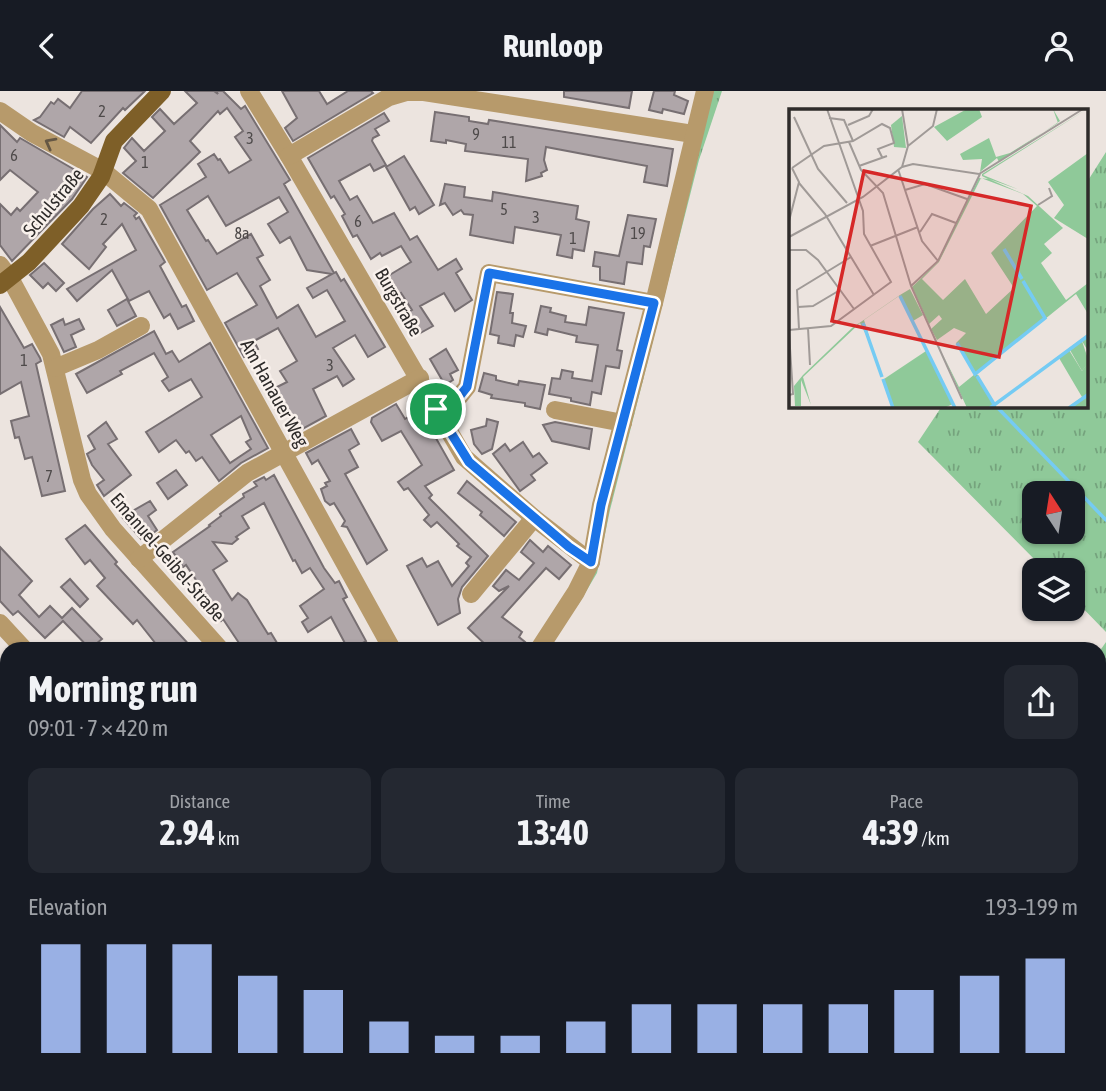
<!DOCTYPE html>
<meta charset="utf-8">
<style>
:root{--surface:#171b24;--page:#242831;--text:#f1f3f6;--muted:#9ea1a6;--accent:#99b0e4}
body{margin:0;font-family:"Asap Condensed",sans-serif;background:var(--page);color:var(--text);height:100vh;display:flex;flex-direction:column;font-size:26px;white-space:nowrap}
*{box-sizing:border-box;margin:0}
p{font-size:23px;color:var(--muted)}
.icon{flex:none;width:38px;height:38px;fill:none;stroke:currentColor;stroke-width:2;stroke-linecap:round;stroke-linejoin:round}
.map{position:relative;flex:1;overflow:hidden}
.panel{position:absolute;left:0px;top:551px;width:1106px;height:450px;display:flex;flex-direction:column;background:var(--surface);border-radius:21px 21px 0 0;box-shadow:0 2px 5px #0004}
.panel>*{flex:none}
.needle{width:46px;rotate:348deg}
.tools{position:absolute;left:1022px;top:390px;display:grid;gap:14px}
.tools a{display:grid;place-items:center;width:63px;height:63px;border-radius:14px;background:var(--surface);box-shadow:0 2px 5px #0004;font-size:35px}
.pin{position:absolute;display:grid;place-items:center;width:60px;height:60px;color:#fff;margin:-30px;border:4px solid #fff;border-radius:50%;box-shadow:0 2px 7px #0007}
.round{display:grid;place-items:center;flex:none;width:74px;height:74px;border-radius:14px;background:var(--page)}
.summary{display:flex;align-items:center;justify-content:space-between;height:119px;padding:0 28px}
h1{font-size:38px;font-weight:700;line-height:52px}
.metrics{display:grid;grid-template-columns:repeat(3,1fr);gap:10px;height:119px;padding:7px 28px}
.metrics div{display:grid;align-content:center;border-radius:14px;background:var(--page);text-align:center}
.metrics b{font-size:35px;font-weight:700}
.metrics small{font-size:19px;font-weight:400}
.metrics p{font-size:19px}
.chart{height:196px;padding:14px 28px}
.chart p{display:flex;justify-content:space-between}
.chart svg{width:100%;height:126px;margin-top:7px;stroke:var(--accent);stroke-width:6}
header{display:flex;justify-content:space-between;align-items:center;height:91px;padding:0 28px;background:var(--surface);font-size:32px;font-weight:700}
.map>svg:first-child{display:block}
</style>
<header><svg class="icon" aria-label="back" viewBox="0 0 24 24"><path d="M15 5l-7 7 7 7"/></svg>Runloop<svg class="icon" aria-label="person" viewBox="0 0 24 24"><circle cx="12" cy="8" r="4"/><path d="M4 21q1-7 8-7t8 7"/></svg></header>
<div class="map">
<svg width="1106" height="1000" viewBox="0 0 1106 1000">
<defs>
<pattern id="grass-tufts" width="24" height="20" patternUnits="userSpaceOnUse" patternTransform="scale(1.75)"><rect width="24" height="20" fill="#8fc999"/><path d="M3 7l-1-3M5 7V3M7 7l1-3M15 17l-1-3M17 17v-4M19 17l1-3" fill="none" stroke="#75a37d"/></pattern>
</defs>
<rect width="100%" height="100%" fill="#ece4df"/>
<!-- grass -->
<g fill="url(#grass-tufts)" fill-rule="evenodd">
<polygon points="713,0 722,0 699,69 610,419 597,482 578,514"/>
<path d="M1106,61v480l-33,-34v-27l-28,-1 -127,-128 24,-36h145v-224zM1034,402h39v39h-39z"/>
<polygon points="1106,551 1106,992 1099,1000 844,1000 839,994 1099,994 1099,561"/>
</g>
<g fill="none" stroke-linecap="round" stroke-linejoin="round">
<!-- stream -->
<g stroke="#75cbf3" stroke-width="3.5">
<polyline points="996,315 1106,429"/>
<polyline points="214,994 218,1000"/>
<polyline points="592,994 597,1000"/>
<polyline points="845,994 851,1000"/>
<polyline points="1094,1000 1106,985"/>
</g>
</g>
<!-- building -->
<g fill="#afa6a9" stroke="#776f72" stroke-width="2" fill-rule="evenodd">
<polygon points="82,0 145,0 125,19 123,17 91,52 70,36 64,46 34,29 40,26 51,11 54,13 58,8 70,17"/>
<path d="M185,0h29l4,3 -2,-3h7l18,18 4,-3 45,74 -6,4 50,89 2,-1 5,9 3,-2 41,68 -17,10 -13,-22 -22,13 21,31 -11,7 -6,-10 -24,13 13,27 -29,16 -14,-26 -7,4 -9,-18 20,-10 -7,-11 17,-10 -19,-33 -24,13 4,8 -14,8 -19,-34 32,-18 -20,-32 -30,17 -47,-85 46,-28 -8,-13 16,-10 4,6 2,-1 9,14 22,-13 -16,-23 8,-6 -16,-23 -7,6 -2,-3 -28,30 10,11 -47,46 -30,-25 13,-12 -12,-13 8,-10 12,13 21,-20 -13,-14 8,-8 14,15 23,-21zM208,105l18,30 53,-29 9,15 -20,12 12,19 10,-6 17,33 25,4 -25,14 6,10 14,-8 18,31 -29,16 -18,-32 -21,13 -17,-32 10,-6 -13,-22 6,-3 -12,-21 -34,20 -9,-14 -2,1 -19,-31z"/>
<polygon points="282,0 319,0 327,13 348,0 371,0 373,2 293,50 285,37 297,27"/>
<polygon points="564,0 632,0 629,17 564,6"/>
<polygon points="654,0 675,0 674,4 688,10 684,23 663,18 662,22 649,19"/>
<polygon points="435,21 469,26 469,30 488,33 489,29 673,58 667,95 644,91 647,75 546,56 544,69 547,79 541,82 542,85 526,90 528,68 465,60 466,53 446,49 446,52 431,50"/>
<polygon points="384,22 389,30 375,38 379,44 373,47 372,50 386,74 374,80 370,73 339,90 350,109 357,105 373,132 394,122 410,149 417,145 438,179 456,168 462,178 456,182 472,209 455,220 444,202 420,215 433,235 415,245 403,224 412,219 401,202 395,206 391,202 383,188 411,171 401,155 382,165 380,162 371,168 357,144 353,146 342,125 345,123 334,105 331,107 308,67"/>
<polygon points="0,34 17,51 20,47 87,86 72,108 12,170 0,154 0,113 11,124 17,117 20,120 38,101 10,79 0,89"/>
<polygon points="404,65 434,114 419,123 415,116 410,119 386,76"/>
<polygon points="445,93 465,96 464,106 492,110 493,101 578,115 576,128 589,131 584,160 573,158 572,167 557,164 561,144 515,136 513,152 470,144 473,124 464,123 461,119 453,124 445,112 440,114"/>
<polygon points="110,103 121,115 124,112 137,122 134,125 136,128 139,126 165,171 160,175 182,216 186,214 194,230 178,238 170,223 164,227 149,200 129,210 112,179 77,210 67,198 136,159 122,133 103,153 106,156 89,178 62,153 93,118"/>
<polygon points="628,124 656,128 650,156 644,155 642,173 627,171 624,193 600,189 600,176 593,175 595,161 619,165"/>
<polygon points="44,172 64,192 56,200 48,192 43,197 30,184"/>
<polygon points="497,201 513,203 510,222 513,222 512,232 526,235 523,246 516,244 514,255 498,252 499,245 490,243"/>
<polygon points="127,208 136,225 117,235 108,219"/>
<polygon points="541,215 551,217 550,221 566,225 565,231 586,234 589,216 624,222 617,259 622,260 619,277 606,275 601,303 592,301 590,314 571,310 571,307 549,303 552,287 560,288 562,279 573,281 572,287 592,290 598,254 576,251 577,245 548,238 547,244 535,241"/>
<polygon points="0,216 24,257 32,253 40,267 41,270 36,273 65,400 42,405 32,366 25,368 19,346 15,347 11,330 29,325 21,291 0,303"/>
<polygon points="63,228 65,234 79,228 84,238 71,244 76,256 64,261 51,234"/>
<path d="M154,240l12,23 6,-3 7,11 31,-19 58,105 -27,15 -22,18 -17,-24 -6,4 -7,-10 -3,2 -10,-13 -17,12 -13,-20 56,-35 -11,-18 -22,12 -7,-10 6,-4 -14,-24 -34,18 2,3 -35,19 -11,-19zM241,325l10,23 -5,3 5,7 -21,14 -19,-28z"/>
<polygon points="446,258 458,279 450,283 453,289 445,294 430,268"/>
<polygon points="484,282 496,285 496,289 518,294 519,290 545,294 540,318 525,315 525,312 491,307 492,304 479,300"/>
<polygon points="396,313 405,328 420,319 454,379 425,395 432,404 429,407 488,465 462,496 458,508 460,522 438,534 407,475 422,467 427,476 438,470 452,495 469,475 466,472 471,466 457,455 459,453 437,431 431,436 424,429 429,424 408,397 404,399 398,391 422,374 401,340 382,350 371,331 372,327"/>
<polygon points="487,328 498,331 492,358 482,363 474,353 471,339 486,335"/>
<polygon points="106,331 117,348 108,353 131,384 104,405 97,394 104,389 92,374 87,363 95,358 88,345"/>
<polygon points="555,331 592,338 589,358 552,350 543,334"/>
<polygon points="351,338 359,353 349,359 358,376 345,383 387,459 367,473 347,436 342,435 345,430 334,412 330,414 325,410 321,398 327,395 325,392 330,390 318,369 312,373 306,362"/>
<polygon points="523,351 533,366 539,362 547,372 531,384 535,389 520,400 493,363 505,353 510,360"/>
<polygon points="176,379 187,394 168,408 157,392"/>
<polygon points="274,384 324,477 335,492 339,490 347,506 343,508 366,550 352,558 348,558 331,526 308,541 302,531 308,527 300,515 324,498 310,477 302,482 295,469 293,470 264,412 242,425 249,437 236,446 238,448 232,453 213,451 227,470 213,479 232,509 238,502 247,509 268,543 271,542 277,552 267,558 247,558 243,553 241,555 223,528 221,530 207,510 204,512 193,496 198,492 186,474 183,476 173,461 210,435 209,434 221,425 220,423 244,406 243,403 257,395 254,391 264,386 266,389"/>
<polygon points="467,390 516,431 504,445 480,424 482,421 458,402"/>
<polygon points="150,410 156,419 148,425 157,439 147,447 145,445 141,448 122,426"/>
<polygon points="85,434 117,471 115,473 193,558 160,558 137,529 133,533 97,495 105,487 90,469 85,473 66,448"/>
<polygon points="530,449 543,461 548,455 571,474 559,488 546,477 502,526 522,541 519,546 525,551 520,558 490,558 468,537 509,495 499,500 493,495 506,479 519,489 534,472 521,461"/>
<polygon points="0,456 32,490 19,504 39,526 50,515 62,527 72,517 102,548 90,558 63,530 45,547 18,520 13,524 0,510"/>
<polygon points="70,488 88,508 80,516 61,496"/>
</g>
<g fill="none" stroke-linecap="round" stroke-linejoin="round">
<!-- minor -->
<g stroke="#b79a6b" stroke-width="18">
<polyline points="249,0 289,65 464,366 534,427 591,471"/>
<polyline points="0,20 32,42 103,80 149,118 392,558"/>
<polyline points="289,65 389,6 406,1 424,1 693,43"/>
<polyline points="0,174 10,187 51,263 82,389 88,403 113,438 220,558"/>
<polyline points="55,277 98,259 141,235"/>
<polyline points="436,318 459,306 467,296 489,182 654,212"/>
<polyline points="555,319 623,332"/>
<polyline points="139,468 247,382 420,287"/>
<polyline points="471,503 534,427"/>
<polyline points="0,532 24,558"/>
<polyline points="539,558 576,501 591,471 601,414 654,212 705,0"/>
<polyline points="0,598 7,591"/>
<polyline points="0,795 7,789"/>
<polyline points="688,994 696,1000"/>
<polyline points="31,1000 36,994"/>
</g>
<!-- major -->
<polyline stroke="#7e5f28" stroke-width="18" points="0,194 29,171 81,115 101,86 114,50 162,0"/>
</g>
<!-- one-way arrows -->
<defs><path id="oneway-chevron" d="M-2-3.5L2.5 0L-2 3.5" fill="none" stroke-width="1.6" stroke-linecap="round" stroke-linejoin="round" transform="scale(1.75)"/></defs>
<use stroke="#655744" href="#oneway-chevron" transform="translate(50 52) rotate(-152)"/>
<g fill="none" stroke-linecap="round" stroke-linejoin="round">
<defs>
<polygon id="route" points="489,182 654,212 601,414 591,471 569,456 469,371 436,318 459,306 467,296"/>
</defs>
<!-- route casing -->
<use href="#route" stroke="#fff" stroke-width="14"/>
<!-- route -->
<use href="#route" stroke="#1a73e8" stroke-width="9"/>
</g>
<g text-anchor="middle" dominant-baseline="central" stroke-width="5" stroke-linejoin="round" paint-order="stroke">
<!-- number labels -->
<g font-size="16" fill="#4e4a4a">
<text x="102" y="20">2</text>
<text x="476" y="43">9</text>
<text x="250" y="47">3</text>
<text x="509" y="51">11</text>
<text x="14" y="64">6</text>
<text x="145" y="71">1</text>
<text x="504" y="118">5</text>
<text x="536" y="126">3</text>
<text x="104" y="128">2</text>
<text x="358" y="130">6</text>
<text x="242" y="142">8a</text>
<text x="638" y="142">19</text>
<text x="573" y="147">1</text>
<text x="24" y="269">1</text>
<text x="330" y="274">3</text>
<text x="49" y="385">7</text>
</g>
<!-- street labels -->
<g font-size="19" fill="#2e2b2a" stroke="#f9f1ec">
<text transform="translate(53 111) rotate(-50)">Schulstraße</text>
<text transform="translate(399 211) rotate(60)">Burgstraße</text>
<text transform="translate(275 302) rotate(61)">Am Hanauer Weg</text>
<text transform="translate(168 466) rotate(49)">Emanuel-Geibel-Straße</text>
</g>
</g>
<!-- overview -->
<g transform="translate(789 18)">
<rect width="299" height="299" fill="#ece4df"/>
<path d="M178,0h12l3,8 -35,24 -13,-14zM264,0l7,12 -61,41 -2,-4 -17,14 2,-13 -19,1 -3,-6 29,-16 7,19 14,-4 48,-30zM298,0l-104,66 37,15 -31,-11 39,17 35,32 -19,16 8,9 -11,10 25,37 22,-17v31l-12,-20 -99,80 18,30 93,-70v17l-6,-10 -13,9 13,21 6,-9v46h-21l15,-11 -23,-39 -64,47 2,3h-30l-24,-53 16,32 16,-13 -19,-31 10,-10 -12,-5 -17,12 -6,-11 11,-10 -3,-4 -10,9 -17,-37 26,-25 41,-84 9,1 -6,-3v-2zM192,69l42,16 14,12 -46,47 23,35 -28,26 -21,-35 -22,21 -21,-21 17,-17zM299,44v86l-34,-21 10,-13 -16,-23zM111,186l27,54 -28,-53 -35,24 8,26 -12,-23 -57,54 8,28 -10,-25v26h-6l-1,-20 9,-11 49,-47zM137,242l27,53 -9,4h-50l-10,-29z" fill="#8fc999" fill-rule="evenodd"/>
<path d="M293,232l7,21 -7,9 -12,-21z" fill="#8fc999"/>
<path d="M113,7l4,32 -12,-1 -3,-22z" fill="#8fc999"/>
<path d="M121,180l13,26 -10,6 -13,-26z" fill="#8fc999"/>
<path fill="none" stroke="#75cbf3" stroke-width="3.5" d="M215,140l18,30M111,187l55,112M74,214l19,54M168,234l18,31 70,-56 -22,-37M188,267l17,28M94,270l10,29M201,299l99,-73M280,299l20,-14"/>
<path fill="none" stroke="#a09a97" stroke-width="2" d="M113,0l6,37 -6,21M5,8l24,52 29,34M40,9l15,2 9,21M59,16l21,-9 4,-7M60,33l12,28 22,23 28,93 51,113M119,37l25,-20 4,-17M70,57l28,-10M3,59l32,-22 29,-5 29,-17 8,4 4,15 -16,6 4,8M109,60l24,72 16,20M10,74l26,31 49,81M116,81l20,-6 42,15M249,96l14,-9 -3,-8M0,112l10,-39 -7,-14M131,123l12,-18 24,9M0,128l74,-40 39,-30 11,-3 66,10 104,-65M81,137l48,-19M0,141h17l12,10 36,49M122,177l27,-25 42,-87M9,198l15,-1 27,-16M19,219l2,37M10,220l-2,-39 54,-33M0,221l42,-4 60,-44 -27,-48 -1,-23 -36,-102M0,224l4,61 -4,1"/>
<path fill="#d62828" fill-opacity="0.15" stroke="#d62828" stroke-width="3.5" d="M75,62l167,35 -32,151 -167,-36z"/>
<rect width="299" height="299" fill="none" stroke="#2e2b2a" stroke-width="3.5"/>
</g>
</svg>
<div class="tools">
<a><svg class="needle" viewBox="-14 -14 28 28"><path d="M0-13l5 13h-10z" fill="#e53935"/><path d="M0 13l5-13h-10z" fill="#9ea1a6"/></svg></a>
<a><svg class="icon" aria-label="layers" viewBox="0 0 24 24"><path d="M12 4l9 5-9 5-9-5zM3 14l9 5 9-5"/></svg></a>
</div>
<div class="pin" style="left:436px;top:318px;background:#1e9e55"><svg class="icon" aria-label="arrive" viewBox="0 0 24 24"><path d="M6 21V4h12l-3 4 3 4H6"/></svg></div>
<section class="panel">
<div class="summary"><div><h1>Morning run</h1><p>09:01 · 7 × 420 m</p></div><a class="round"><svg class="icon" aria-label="share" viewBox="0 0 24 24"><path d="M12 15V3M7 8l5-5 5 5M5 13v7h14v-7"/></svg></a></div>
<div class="metrics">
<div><p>Distance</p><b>2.94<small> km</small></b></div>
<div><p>Time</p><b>13:40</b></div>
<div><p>Pace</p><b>4:39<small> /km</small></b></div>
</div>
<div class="chart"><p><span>Elevation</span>193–199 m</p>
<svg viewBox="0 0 160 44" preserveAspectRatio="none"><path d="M5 44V6M15 44V6M25 44V6M35 44V17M45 44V22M55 44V33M65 44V38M75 44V38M85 44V33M95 44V27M105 44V27M115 44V27M125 44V27M135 44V22M145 44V17M155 44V11"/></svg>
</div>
</section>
</div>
